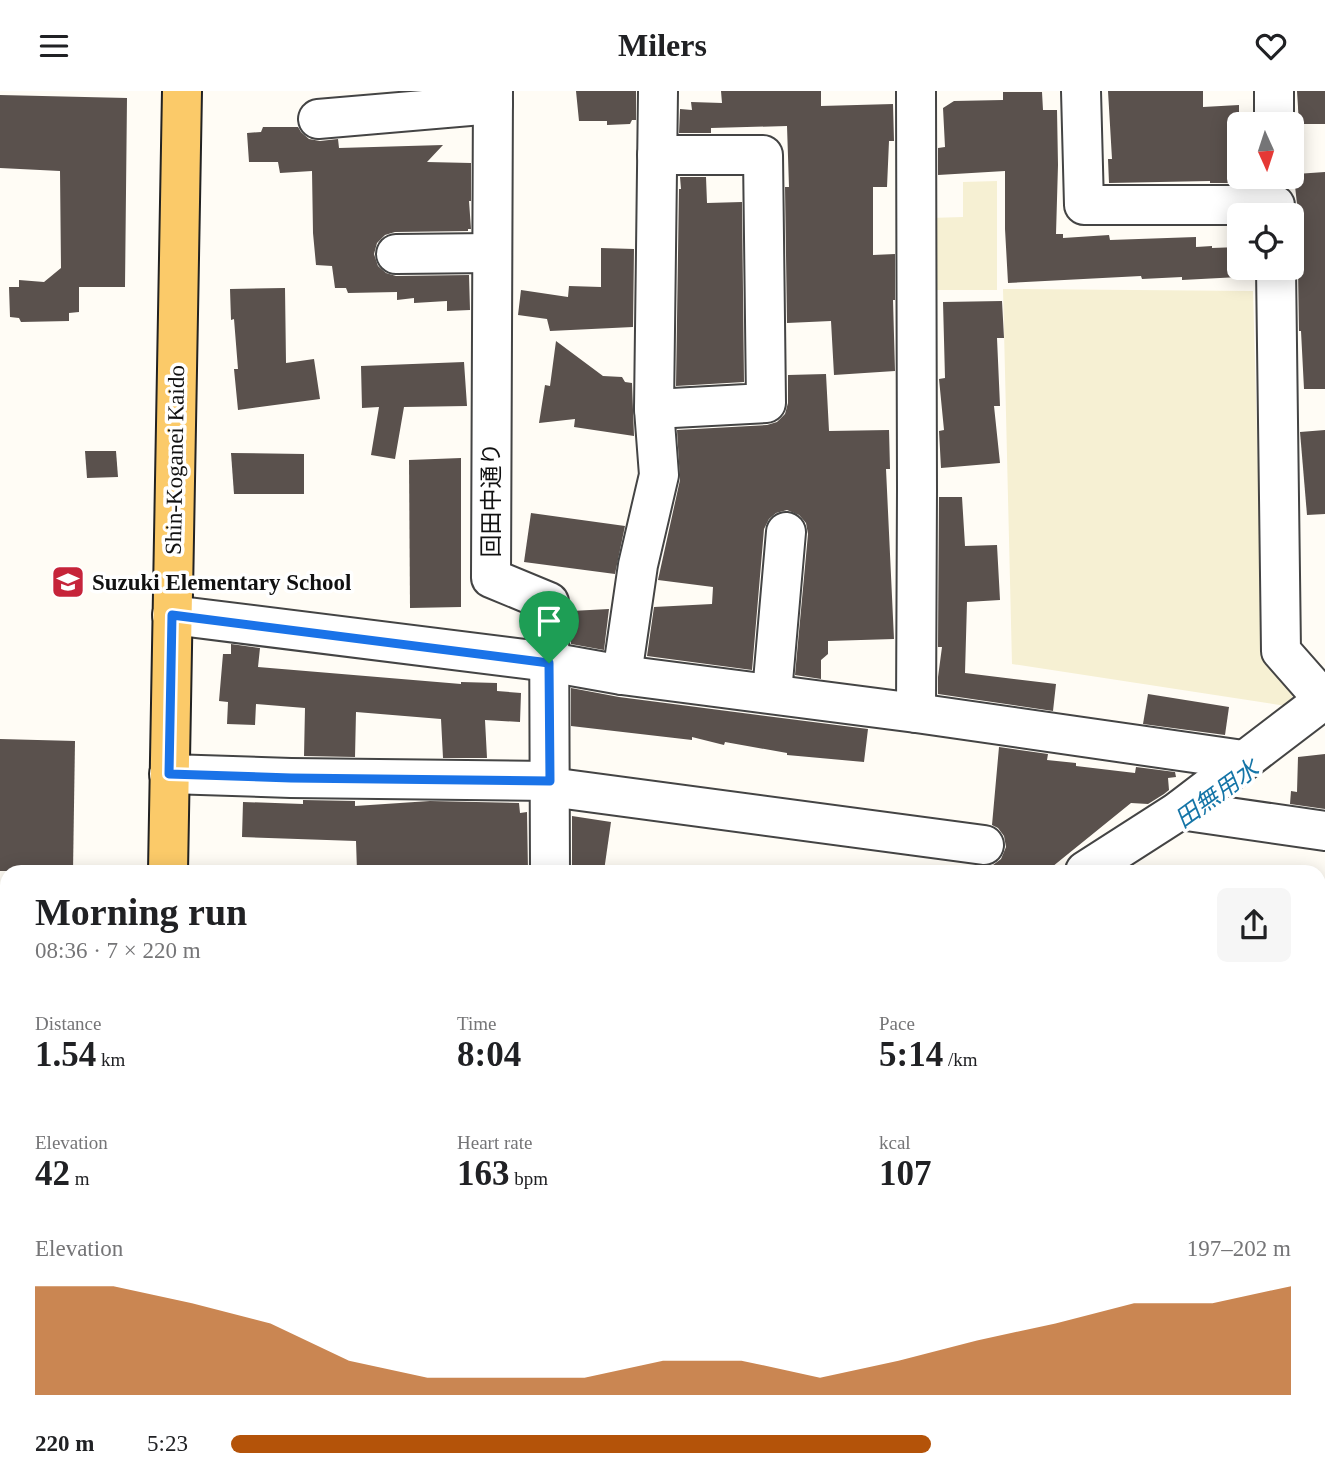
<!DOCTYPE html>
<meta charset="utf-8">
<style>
:root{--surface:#fff;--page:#f6f6f6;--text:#202124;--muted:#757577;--accent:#b45309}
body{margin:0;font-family:"Times New Roman","Noto Sans JP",serif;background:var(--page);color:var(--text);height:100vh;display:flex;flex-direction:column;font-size:26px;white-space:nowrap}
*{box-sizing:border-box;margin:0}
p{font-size:23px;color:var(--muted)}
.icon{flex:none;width:38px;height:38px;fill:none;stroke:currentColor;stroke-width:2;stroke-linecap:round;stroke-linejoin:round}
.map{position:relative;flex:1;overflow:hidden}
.drawer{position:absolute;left:0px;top:774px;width:1326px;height:620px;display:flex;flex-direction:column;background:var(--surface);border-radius:21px 21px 0 0;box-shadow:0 4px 18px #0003}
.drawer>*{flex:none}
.needle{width:46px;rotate:177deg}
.fabs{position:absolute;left:1227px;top:21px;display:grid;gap:14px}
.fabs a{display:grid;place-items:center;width:77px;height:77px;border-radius:10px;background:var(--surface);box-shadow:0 4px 18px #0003;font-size:35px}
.pin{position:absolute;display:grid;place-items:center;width:60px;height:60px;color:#fff;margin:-72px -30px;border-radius:50% 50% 50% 0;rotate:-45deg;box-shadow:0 0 7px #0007}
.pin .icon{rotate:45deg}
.round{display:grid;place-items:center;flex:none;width:74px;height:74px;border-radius:10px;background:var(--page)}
.summary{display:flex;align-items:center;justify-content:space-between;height:119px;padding:0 35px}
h1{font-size:38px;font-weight:700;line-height:52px}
.stats{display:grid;grid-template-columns:repeat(3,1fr);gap:10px;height:119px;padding:7px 35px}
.stats div{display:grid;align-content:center}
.stats b{font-size:35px;font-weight:700}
.stats small{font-size:19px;font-weight:400}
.stats p{font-size:19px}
.chart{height:196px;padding:14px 35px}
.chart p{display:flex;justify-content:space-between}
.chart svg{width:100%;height:126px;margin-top:7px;fill:var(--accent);opacity:.7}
ul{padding:0 35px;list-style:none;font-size:23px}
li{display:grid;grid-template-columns:112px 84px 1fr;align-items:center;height:52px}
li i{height:18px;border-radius:9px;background:var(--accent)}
header{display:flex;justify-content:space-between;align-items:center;height:91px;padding:0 35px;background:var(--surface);font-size:32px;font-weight:700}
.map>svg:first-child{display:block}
</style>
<header><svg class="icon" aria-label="menu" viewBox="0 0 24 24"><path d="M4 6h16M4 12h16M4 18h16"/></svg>Milers<svg class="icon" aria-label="heart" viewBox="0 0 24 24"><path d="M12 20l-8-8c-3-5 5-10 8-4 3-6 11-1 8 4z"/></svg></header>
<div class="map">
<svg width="1325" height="1393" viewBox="0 0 1325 1393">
<rect width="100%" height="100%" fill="#fffcf5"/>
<!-- farmland -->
<g fill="#f6f0d3">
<polygon points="997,90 997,199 929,199 929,127 963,126 963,91"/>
<polygon points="1003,198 1253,200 1263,557 1295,602 1286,615 1012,573"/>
</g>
<!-- building -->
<g fill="#5a514d">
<polygon points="576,0 636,0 636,29 632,29 630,33 607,34 607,30 579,30"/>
<polygon points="721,0 821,0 821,15 893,13 894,50 889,50 887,96 873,96 873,164 895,163 895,209 893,209 895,280 834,284 831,230 787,232 785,96 789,96 787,35 711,37 711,42 679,42 680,18 692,19 691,11 722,12"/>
<polygon points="1108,0 1203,0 1203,16 1239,14 1239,92 1210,92 1210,90 1109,92 1108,68 1112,68"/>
<polygon points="1297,0 1325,0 1325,33 1299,33"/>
<polygon points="1003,1 1042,1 1043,19 1057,19 1058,74 1056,143 1063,143 1063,147 1109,144 1110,149 1196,146 1196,156 1212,155 1212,157 1239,156 1239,186 1182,189 1182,186 1142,188 1141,185 1008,192 1005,138 1005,80 938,84 938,57 945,56 943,17 954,10 1003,9"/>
<polygon points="0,4 127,7 125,196 79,196 79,221 69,222 69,230 21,231 19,227 10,226 9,196 19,196 19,189 44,191 61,177 60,80 0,77"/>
<polygon points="263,36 298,36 301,41 309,48 320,50 338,48 339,57 443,54 427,71 471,72 471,110 469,110 471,138 468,138 468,140 395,141 385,144 377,152 374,163 378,175 386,182 396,185 469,184 470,219 447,220 447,210 414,212 414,207 397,209 397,201 348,202 346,197 335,197 332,175 316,174 313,142 312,80 280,82 278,71 249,71 247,42 261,41"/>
<polygon points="1325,81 1325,298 1304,298 1301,240 1299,240 1297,113 1294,86 1297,86 1296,83"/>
<polygon points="680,86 706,86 707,112 742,111 744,291 676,295 679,98 681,98"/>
<polygon points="601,157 634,158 633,236 550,240 547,228 518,224 521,199 568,206 569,195 601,196"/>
<polygon points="285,197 286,272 314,268 320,308 238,319 234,278 238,278 234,228 231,229 230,198"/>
<polygon points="1002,210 1004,247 997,247 1000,315 994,315 1000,372 941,377 939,340 944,339 939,288 945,287 943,211"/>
<polygon points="556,250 603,285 622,286 625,291 632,292 634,345 574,336 575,328 539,332 545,294 550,295"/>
<polygon points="464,271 467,315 404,316 395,368 371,364 379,316 362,317 361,275"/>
<polygon points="826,283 829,340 889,339 890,378 886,378 894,548 828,550 828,563 821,569 821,588 795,584 808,443 806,432 799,424 787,419 776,422 769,428 764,438 752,579 647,565 654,516 712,513 713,496 658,489 680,389 677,339 767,334 777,331 785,323 788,312 788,284"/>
<polygon points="1325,339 1325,423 1307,424 1300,341"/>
<polygon points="85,360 116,360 118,386 87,387"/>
<polygon points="231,362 304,363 304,403 234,403"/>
<polygon points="461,367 461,516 410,517 409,369"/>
<polygon points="939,406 962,406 965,455 997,454 1000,509 967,511 965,582 1056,593 1053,620 938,603 938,586 942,556 938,556"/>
<polygon points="531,422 625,435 615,483 524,471"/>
<polygon points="609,518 604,559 571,553 571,520"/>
<polygon points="231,553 260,557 258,576 461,593 461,591 497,592 497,600 521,602 520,631 485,629 487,667 443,667 441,628 356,621 355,666 304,665 305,617 256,613 255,634 227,633 228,611 219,610 223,563 231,563"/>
<polygon points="571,597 619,606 868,638 864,671 787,664 787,662 725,651 724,654 692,646 692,649 571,635"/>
<polygon points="1148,603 1229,616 1225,644 1143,633"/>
<polygon points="0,648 75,650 73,780 0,780"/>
<polygon points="999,656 1048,663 1047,669 1076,672 1076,675 1135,682 1136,676 1175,681 1176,686 1168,687 1169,699 1164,703 1148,713 1131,712 1047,780 987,780 987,775 993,774 1001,768 1006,756 1004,745 998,737 992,734"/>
<polygon points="1325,663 1325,718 1290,713 1291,700 1297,701 1298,666"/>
<polygon points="303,709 355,710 355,715 430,710 519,712 520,722 527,721 528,780 357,780 356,750 242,746 243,711 303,713"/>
<polygon points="572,725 611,731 604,780 572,780"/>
</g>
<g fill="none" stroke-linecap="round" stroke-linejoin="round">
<defs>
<g id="minor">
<polyline points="493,0 491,487 549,511 550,780"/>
<polyline points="916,0 917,398 916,622"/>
<polyline points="1081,0 1084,114 1275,114"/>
<polyline points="1274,0 1274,33"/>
<polyline points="318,28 493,13"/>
<polyline points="396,163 492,162"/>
<polyline points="1276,177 1281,560 1324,609"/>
<polyline points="654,318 766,312 763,64 657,64"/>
<polyline points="172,524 549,571 622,584 916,622 1243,669"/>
<polyline points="622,584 638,474 659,384 654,318 658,0"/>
<polyline points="772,602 786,441"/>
<polyline points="169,683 291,687 550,690"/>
<polyline points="550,696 984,754"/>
<polyline points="1180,719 1325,740"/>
<polyline points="1085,780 1177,721 1325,608"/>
<polyline points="1320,856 1325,857"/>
<polyline points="1320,978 1325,979"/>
<polyline points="1320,1101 1325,1102"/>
<polyline points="0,1126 7,1126"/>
<polyline points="0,1154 1,1179 0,1181"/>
<polyline points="1320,1228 1325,1229"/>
<polyline points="360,1386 360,1393"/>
<polyline points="547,1386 547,1393"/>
<polyline points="1103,1386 1188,1393"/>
<polyline points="1072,1393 1072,1386"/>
</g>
<g id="major">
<polyline points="168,780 182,0"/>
<polyline points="160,1393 160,1386"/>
</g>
</defs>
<!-- minor casing -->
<use href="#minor" stroke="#444" stroke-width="42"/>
<!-- major casing -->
<use href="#major" stroke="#222" stroke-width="42"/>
<!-- path -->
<polyline stroke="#333" stroke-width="4.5" stroke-dasharray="7 3.5" stroke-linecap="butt" points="0,947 7,946"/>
<!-- minor -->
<use href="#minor" stroke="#fff" stroke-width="38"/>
<!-- major -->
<use href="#major" stroke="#fbca69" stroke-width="38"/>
</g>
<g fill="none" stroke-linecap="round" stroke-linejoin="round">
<defs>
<polygon id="route" points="172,524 549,572 550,690 291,687 169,683"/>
</defs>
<!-- route casing -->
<use href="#route" stroke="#fff" stroke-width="14"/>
<!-- route -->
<use href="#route" stroke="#1a73e8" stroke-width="9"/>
</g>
<!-- icons -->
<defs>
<symbol id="school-square" viewBox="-11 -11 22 22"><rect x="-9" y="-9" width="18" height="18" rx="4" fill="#c6243a" stroke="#fff"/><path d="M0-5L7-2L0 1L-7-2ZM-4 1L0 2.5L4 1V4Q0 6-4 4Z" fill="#fff"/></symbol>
</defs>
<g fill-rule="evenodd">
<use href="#school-square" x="49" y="472" width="38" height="38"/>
</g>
<g text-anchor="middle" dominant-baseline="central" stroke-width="7" stroke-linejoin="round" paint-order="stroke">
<!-- street labels -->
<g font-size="23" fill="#111" stroke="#fff">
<text transform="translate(175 369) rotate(-89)">Shin-Koganei Kaido</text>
<text transform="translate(491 409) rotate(-90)">回田中通り</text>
</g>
<!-- poi labels -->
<g font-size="23" font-weight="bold" fill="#111" stroke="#fff" text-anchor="start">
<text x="92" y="491">Suzuki Elementary School</text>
</g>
<!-- water labels -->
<g font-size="24" font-style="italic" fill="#1575a7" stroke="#fff">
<text transform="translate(1217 703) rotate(-36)">田無用水</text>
</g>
</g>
</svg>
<div class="fabs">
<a><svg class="needle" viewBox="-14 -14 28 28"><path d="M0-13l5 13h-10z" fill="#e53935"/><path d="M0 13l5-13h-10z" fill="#757577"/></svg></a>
<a><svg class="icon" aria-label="locate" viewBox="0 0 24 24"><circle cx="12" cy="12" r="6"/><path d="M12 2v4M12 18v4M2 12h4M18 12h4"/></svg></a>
</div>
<div class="pin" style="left:549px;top:572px;background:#1e9e55"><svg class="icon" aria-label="arrive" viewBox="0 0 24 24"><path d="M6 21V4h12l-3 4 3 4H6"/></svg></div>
<section class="drawer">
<div class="summary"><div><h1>Morning run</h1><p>08:36 · 7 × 220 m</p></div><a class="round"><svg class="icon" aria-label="share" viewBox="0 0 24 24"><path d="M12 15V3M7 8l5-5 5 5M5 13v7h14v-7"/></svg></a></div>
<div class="stats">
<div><p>Distance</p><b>1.54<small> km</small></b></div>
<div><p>Time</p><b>8:04</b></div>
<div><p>Pace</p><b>5:14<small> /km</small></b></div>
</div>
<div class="stats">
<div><p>Elevation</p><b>42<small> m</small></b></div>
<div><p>Heart rate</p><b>163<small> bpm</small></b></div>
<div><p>kcal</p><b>107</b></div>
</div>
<div class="chart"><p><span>Elevation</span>197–202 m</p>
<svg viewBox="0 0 160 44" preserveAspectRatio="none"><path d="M0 44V6L10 6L20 12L30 19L40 32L50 38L60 38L70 38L80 32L90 32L100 38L110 32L120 25L130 19L140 12L150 12L160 6V44z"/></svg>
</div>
<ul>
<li><b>220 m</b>5:23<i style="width:66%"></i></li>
</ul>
</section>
</div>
